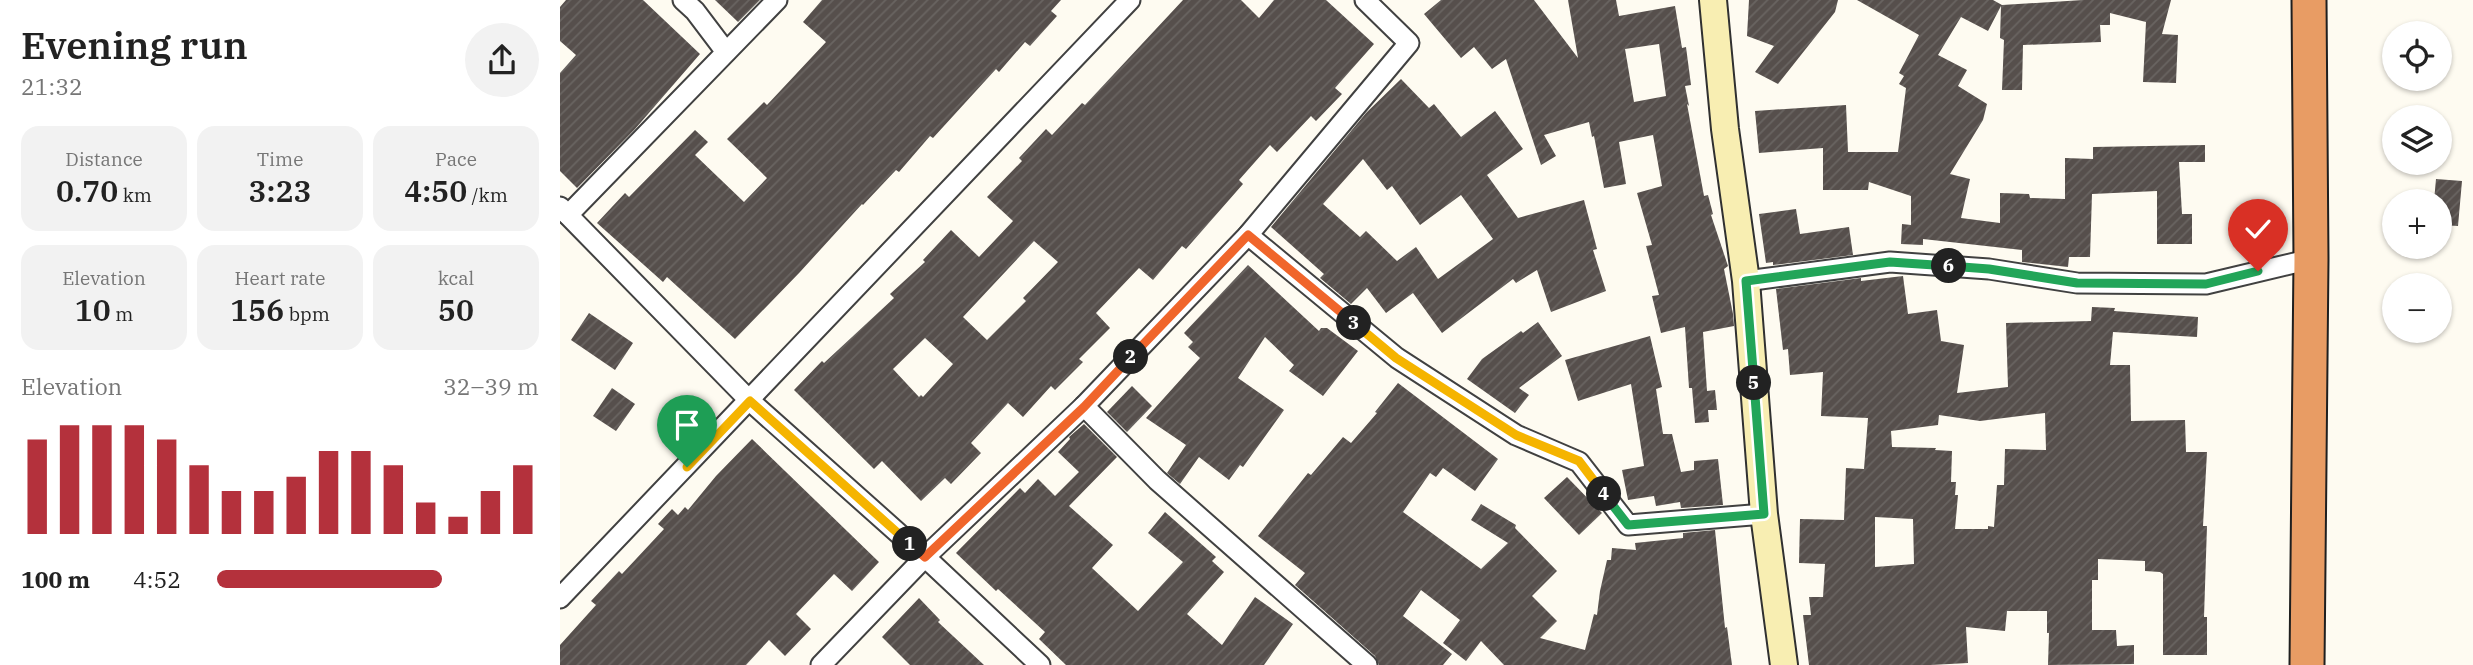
<!DOCTYPE html>
<meta charset="utf-8">
<style>
:root{--surface:#fff;--page:#f2f2f2;--text:#222;--muted:#767676;--accent:#b4313c}
body{margin:0;font-family:"IBM Plex Serif",serif;background:var(--page);color:var(--text);height:100vh;display:flex;flex-direction:column;font-size:26px;white-space:nowrap}
*{box-sizing:border-box;margin:0}
p{font-size:23px;color:var(--muted)}
.icon{flex:none;width:38px;height:38px;fill:none;stroke:currentColor;stroke-width:2;stroke-linecap:round;stroke-linejoin:round}
.map{position:relative;flex:1;overflow:hidden}
.sheet{display:flex;flex-direction:column;background:var(--surface);width:560px}
.sheet>*{flex:none}
.controls{position:absolute;left:1822px;top:21px;display:grid;gap:14px}
.controls a{display:grid;place-items:center;width:70px;height:70px;border-radius:50%;background:var(--surface);box-shadow:0 2px 5px #0004;font-size:35px}
.pin{position:absolute;display:grid;place-items:center;width:60px;height:60px;color:#fff;margin:-72px -30px;border-radius:50% 50% 50% 0;rotate:-45deg;box-shadow:0 0 7px #0007}
.pin .icon{rotate:45deg}
.km{position:absolute;width:35px;height:35px;margin:-18px;border-radius:50%;background:#222;color:#fff;font-size:19px;line-height:35px;text-align:center}
.round{display:grid;place-items:center;flex:none;width:74px;height:74px;border-radius:37px;background:var(--page)}
.summary{display:flex;align-items:center;justify-content:space-between;height:119px;padding:0 21px}
h1{font-size:38px;font-weight:600;line-height:52px}
.metrics{display:grid;grid-template-columns:repeat(3,1fr);gap:10px;height:119px;padding:7px 21px}
.metrics div{display:grid;align-content:center;border-radius:18px;background:var(--page);text-align:center}
.metrics b{font-size:30px;font-weight:600}
.metrics small{font-size:19px;font-weight:400}
.metrics p{font-size:19px}
.chart{height:196px;padding:14px 21px}
.chart p{display:flex;justify-content:space-between}
.chart svg{width:100%;height:126px;margin-top:7px;stroke:var(--accent);stroke-width:6}
ul{padding:0 21px;list-style:none;font-size:23px}
li{display:grid;grid-template-columns:112px 84px 1fr;align-items:center;height:52px}
li i{height:18px;border-radius:9px;background:var(--accent)}
main{display:flex;flex:1;min-height:0}
.map>svg:first-child{display:block}
</style>
<main>
<section class="sheet">
<div class="summary"><div><h1>Evening run</h1><p>21:32</p></div><a class="round"><svg class="icon" aria-label="share" viewBox="0 0 24 24"><path d="M12 15V3M7 8l5-5 5 5M5 13v7h14v-7"/></svg></a></div>
<div class="metrics">
<div><p>Distance</p><b>0.70<small> km</small></b></div>
<div><p>Time</p><b>3:23</b></div>
<div><p>Pace</p><b>4:50<small> /km</small></b></div>
</div>
<div class="metrics">
<div><p>Elevation</p><b>10<small> m</small></b></div>
<div><p>Heart rate</p><b>156<small> bpm</small></b></div>
<div><p>kcal</p><b>50</b></div>
</div>
<div class="chart"><p><span>Elevation</span>32–39 m</p>
<svg viewBox="0 0 160 44" preserveAspectRatio="none"><path d="M5 44V11M15 44V6M25 44V6M35 44V6M45 44V11M55 44V20M65 44V29M75 44V29M85 44V24M95 44V15M105 44V15M115 44V20M125 44V33M135 44V38M145 44V29M155 44V20"/></svg>
</div>
<ul>
<li><b>100 m</b>4:52<i style="width:70%"></i></li>
</ul>
</section>
<div class="map">
<svg width="1913" height="665" viewBox="0 0 1913 665">
<defs>
<pattern id="building-hatch" width="6" height="6" patternUnits="userSpaceOnUse" patternTransform="scale(1.75)"><rect width="6" height="6" fill="#564f4c"/><path d="M-1 1l2-2M0 6l6-6M5 7l2-2" fill="none" stroke="#696461"/></pattern>
</defs>
<rect width="100%" height="100%" fill="#fefbf1"/>
<!-- building -->
<g fill="url(#building-hatch)" fill-rule="evenodd">
<polygon points="6,0 83,0 140,54 75,129 17,188 0,171 0,73 16,55 0,41 0,7"/>
<polygon points="155,0 200,0 178,22"/>
<polygon points="262,0 501,0 491,11 497,16 470,46 465,42 439,72 436,69 373,138 370,136 339,172 336,170 303,205 302,204 240,272 175,339 107,277 103,282 37,223 65,193 69,197 135,130 148,142 135,155 184,202 207,178 167,139 204,102 207,105 266,42 243,22"/>
<path d="M623,0h58l18,18 15,-18h52l48,44 -39,44 7,6 -26,27 -5,-5 -34,36 -7,-7 -31,35 4,4 -57,65 -4,-3 -29,34 -14,-12 -43,45 14,15 -31,31 4,3 -28,28 -4,-4 -28,31 -15,-14 -37,40 10,10 -30,31 -6,-6 -24,23 -39,-40 -8,8 -80,-79 28,-29 2,2 70,-65 -4,-4 35,-32 -2,-2 28,-30 28,27 34,-36 -26,-24 35,-36 -3,-3 27,-29 6,6 30,-32 3,2zM474,241l24,21 -35,36 3,3 -39,39 -24,-23zM365,338l28,26 -30,33 -2,-2 -2,2 -26,-28z"/>
<path d="M881,0h93l44,58 -10,-58h48l3,16 56,-10 7,42 4,-1 5,38 -6,1 4,20 -2,-2 17,92 4,-1 5,19 -2,1 17,51 -4,3 9,45 1,12 -31,6 4,59 8,-1 2,20h-9l1,12 -14,1 -3,-35h-3l-4,-61 -24,6 -9,-37 7,-1 -13,-49 6,-1 -15,-52 25,-7 -9,-51 -34,7 7,42 -22,4 -10,-52 -2,1 -3,-15 -45,13 12,21 -15,9 -35,-106 -14,10 -18,-22 -13,11 -37,-44zM1099,44l7,52 -32,6 -9,-53z"/>
<polygon points="1189,0 1278,0 1275,12 1218,84 1195,72 1214,46 1187,36"/>
<polygon points="1297,0 1433,0 1442,5 1523,0 1611,0 1602,34 1618,35 1616,83 1583,82 1586,22 1550,13 1550,25 1540,25 1541,42 1463,45 1462,90 1442,90 1444,40 1440,38 1441,6 1428,31 1401,17 1378,55 1407,70 1398,86 1427,104 1423,120 1390,174 1410,179 1401,218 1440,223 1440,193 1469,194 1470,198 1505,199 1505,158 1533,159 1533,147 1645,145 1645,162 1619,162 1622,214 1632,214 1632,244 1597,244 1597,191 1532,194 1530,257 1509,257 1508,267 1462,262 1462,250 1363,239 1363,245 1341,244 1342,224 1351,225 1351,196 1309,182 1308,190 1263,190 1263,148 1199,153 1195,111 1286,105 1288,152 1338,152 1346,88 1339,84 1344,76 1339,73 1359,35"/>
<path d="M841,79l28,29 5,-4 27,33 34,-26 28,38 -36,26 31,43 66,-18 13,49 -4,1 13,41 -55,21 -14,-42 -21,13 -3,-4 -71,54 -29,-40 -27,20 -19,-25 -16,16 -31,-26 4,-4 -53,-47 95,-114zM803,159l24,31 5,-4 28,39 41,-30 32,44 -55,40 -22,-32 -19,14 -31,-30 -6,6 -37,-33z"/>
<polygon points="1876,179 1902,181 1898,226 1880,225 1880,201 1874,201"/>
<polygon points="1236,209 1240,234 1289,227 1293,255 1213,265 1213,262 1206,263 1199,214"/>
<polygon points="688,265 759,331 761,328 767,328 798,351 763,396 729,371 734,365 705,337 678,378 724,410 683,467 680,465 669,480 639,457 620,484 607,473 626,445 586,418 640,358 628,347 633,342 624,333"/>
<path d="M1343,276l5,38 29,-4 4,31 23,4 -7,48 51,-6 -2,-64 85,-2 1,-14 23,1 -1,3 84,6 -1,20 -84,-5 -3,33h20l1,56 54,-1 1,32h21l-4,74h4l-3,91h3v38h-44v-81l-3,-2 -15,-1v-10l-47,-2v21h-6v50h24l1,16 17,-1v19l-86,1 1,-32h-2v-22h-40l-2,20 -39,-4 2,36 -37,2h-122l-6,-50h8l-2,-18h14l2,-33 -26,-1 1,-44 44,1 2,-52 18,1 4,-51 -47,-2 2,-44 -33,3 -2,-26 -5,1 -7,-61 85,-11v3zM1485,413l1,37 -41,-1 -1,36h-7l-3,42 -6,-1v3h-33l3,-34h-3l1,-13h-5l1,-31 -17,-1 1,-2 -44,-1 -1,-16 47,-6 1,-10 41,6zM1315,517l38,2 1,45 -39,3z"/>
<polygon points="29,313 73,343 55,370 11,340"/>
<polygon points="978,322 1002,356 959,388 969,395 955,413 907,379 922,359 961,331 963,333"/>
<polygon points="1090,336 1102,387 1096,389 1103,434 1112,434 1121,472 1134,470 1134,461 1158,459 1163,505 1121,508 1120,502 1096,506 1094,496 1068,500 1062,470 1084,466 1071,384 1018,401 1005,360"/>
<polygon points="838,383 938,459 915,491 883,468 876,477 870,473 843,512 921,569 948,543 911,520 921,504 956,525 955,528 997,571 972,596 997,621 980,638 1025,650 1034,614 1037,615 1040,591 1047,560 1051,560 1052,548 1076,550 1075,543 1123,538 1123,533 1155,530 1165,628 1167,627 1172,665 944,665 921,641 906,661 883,643 900,620 861,590 843,616 892,654 883,665 819,665 815,656 735,585 745,573 698,536 748,473 751,475 783,437 791,443 817,413 815,412"/>
<polygon points="572,386 592,406 567,432 547,412"/>
<polygon points="52,388 75,404 56,431 33,416"/>
<polygon points="524,424 557,457 509,506 553,545 532,568 578,611 623,562 588,533 605,512 656,557 652,561 664,572 627,614 662,645 695,597 733,624 704,665 506,665 479,639 485,632 438,589 436,591 396,553 460,488 465,493 478,479 495,496 519,472 498,452 510,439 509,437"/>
<polygon points="192,439 319,562 292,591 274,574 236,614 251,629 225,656 209,640 186,665 0,665 0,645 36,605 31,601 59,571 62,574 104,529 98,524 112,509 118,515 125,507 128,510 156,476"/>
<polygon points="1007,477 1042,513 1019,535 984,498"/>
<polygon points="359,598 380,620 378,622 424,665 350,665 322,637"/>
</g>
<g fill="none" stroke-linecap="round" stroke-linejoin="round">
<defs>
<g id="street">
<polyline points="123,0 135,11 166,52"/>
<polyline points="0,207 190,401 365,557 480,665"/>
<polyline points="8,215 217,0"/>
<polyline points="688,235 837,358 956,435 1019,462 1068,525 1204,514"/>
<polyline points="1186,281 1330,262 1429,269 1517,283 1646,284 1751,259"/>
<polyline points="524,406 597,480 807,665"/>
<polyline points="0,598 570,0"/>
<polyline points="261,665 365,557 524,406 688,235 849,43 805,0"/>
</g>
<polyline id="secondary" points="1153,0 1165,129 1186,281 1204,514 1224,665"/>
<polyline id="highway" points="1747,665 1751,259 1749,0"/>
</defs>
<!-- street casing -->
<use href="#street" stroke="#414141" stroke-width="23"/>
<!-- secondary casing -->
<use href="#secondary" stroke="#303030" stroke-width="30"/>
<!-- highway casing -->
<use href="#highway" stroke="#1f1f1f" stroke-width="37"/>
<!-- street -->
<use href="#street" stroke="#fff" stroke-width="19"/>
<!-- secondary -->
<use href="#secondary" stroke="#f8eeb2" stroke-width="26"/>
<!-- highway -->
<use href="#highway" stroke="#e89c64" stroke-width="33"/>
</g>
<g fill="none" stroke-linecap="round" stroke-linejoin="round">
<defs>
<polyline id="split-1" points="127,467 190,401 350,544"/>
<polyline id="split-2" points="350,544 365,557 524,407 571,357"/>
<polyline id="split-3" points="571,357 688,235 794,323"/>
<polyline id="split-4" points="794,323 836,358 956,435 1019,461 1044,494"/>
<polyline id="split-5" points="1044,494 1068,525 1204,514 1194,383"/>
<polyline id="split-6" points="1194,383 1186,281 1330,262 1389,266"/>
<polyline id="split-7" points="1389,266 1429,269 1517,283 1646,284 1698,271"/>
</defs>
<!-- split-1 casing -->
<use href="#split-1" stroke="#fff" stroke-width="14"/>
<!-- split-2 casing -->
<use href="#split-2" stroke="#fff" stroke-width="14"/>
<!-- split-3 casing -->
<use href="#split-3" stroke="#fff" stroke-width="14"/>
<!-- split-4 casing -->
<use href="#split-4" stroke="#fff" stroke-width="14"/>
<!-- split-5 casing -->
<use href="#split-5" stroke="#fff" stroke-width="14"/>
<!-- split-6 casing -->
<use href="#split-6" stroke="#fff" stroke-width="14"/>
<!-- split-7 casing -->
<use href="#split-7" stroke="#fff" stroke-width="14"/>
<!-- split-1 -->
<use href="#split-1" stroke="#f5b400" stroke-width="9"/>
<!-- split-2 -->
<use href="#split-2" stroke="#f0652b" stroke-width="9"/>
<!-- split-3 -->
<use href="#split-3" stroke="#f0652b" stroke-width="9"/>
<!-- split-4 -->
<use href="#split-4" stroke="#f5b400" stroke-width="9"/>
<!-- split-5 -->
<use href="#split-5" stroke="#22a559" stroke-width="9"/>
<!-- split-6 -->
<use href="#split-6" stroke="#22a559" stroke-width="9"/>
<!-- split-7 -->
<use href="#split-7" stroke="#22a559" stroke-width="9"/>
</g>
</svg>
<div class="controls">
<a><svg class="icon" aria-label="locate" viewBox="0 0 24 24"><circle cx="12" cy="12" r="6"/><path d="M12 2v4M12 18v4M2 12h4M18 12h4"/></svg></a>
<a><svg class="icon" aria-label="layers" viewBox="0 0 24 24"><path d="M12 4l9 5-9 5-9-5zM3 14l9 5 9-5"/></svg></a>
<a>+</a>
<a>−</a>
</div>
<div class="pin" style="left:127px;top:467px;background:#1e9e55"><svg class="icon" aria-label="arrive" viewBox="0 0 24 24"><path d="M6 21V4h12l-3 4 3 4H6"/></svg></div>
<div class="pin" style="left:1698px;top:271px;background:#d93025"><svg class="icon" aria-label="check" viewBox="0 0 24 24"><path d="M5 12l5 5 9-10"/></svg></div>
<b class="km" style="left:350px;top:544px">1</b>
<b class="km" style="left:571px;top:357px">2</b>
<b class="km" style="left:794px;top:323px">3</b>
<b class="km" style="left:1044px;top:494px">4</b>
<b class="km" style="left:1194px;top:383px">5</b>
<b class="km" style="left:1389px;top:266px">6</b>
</div>
</main>
